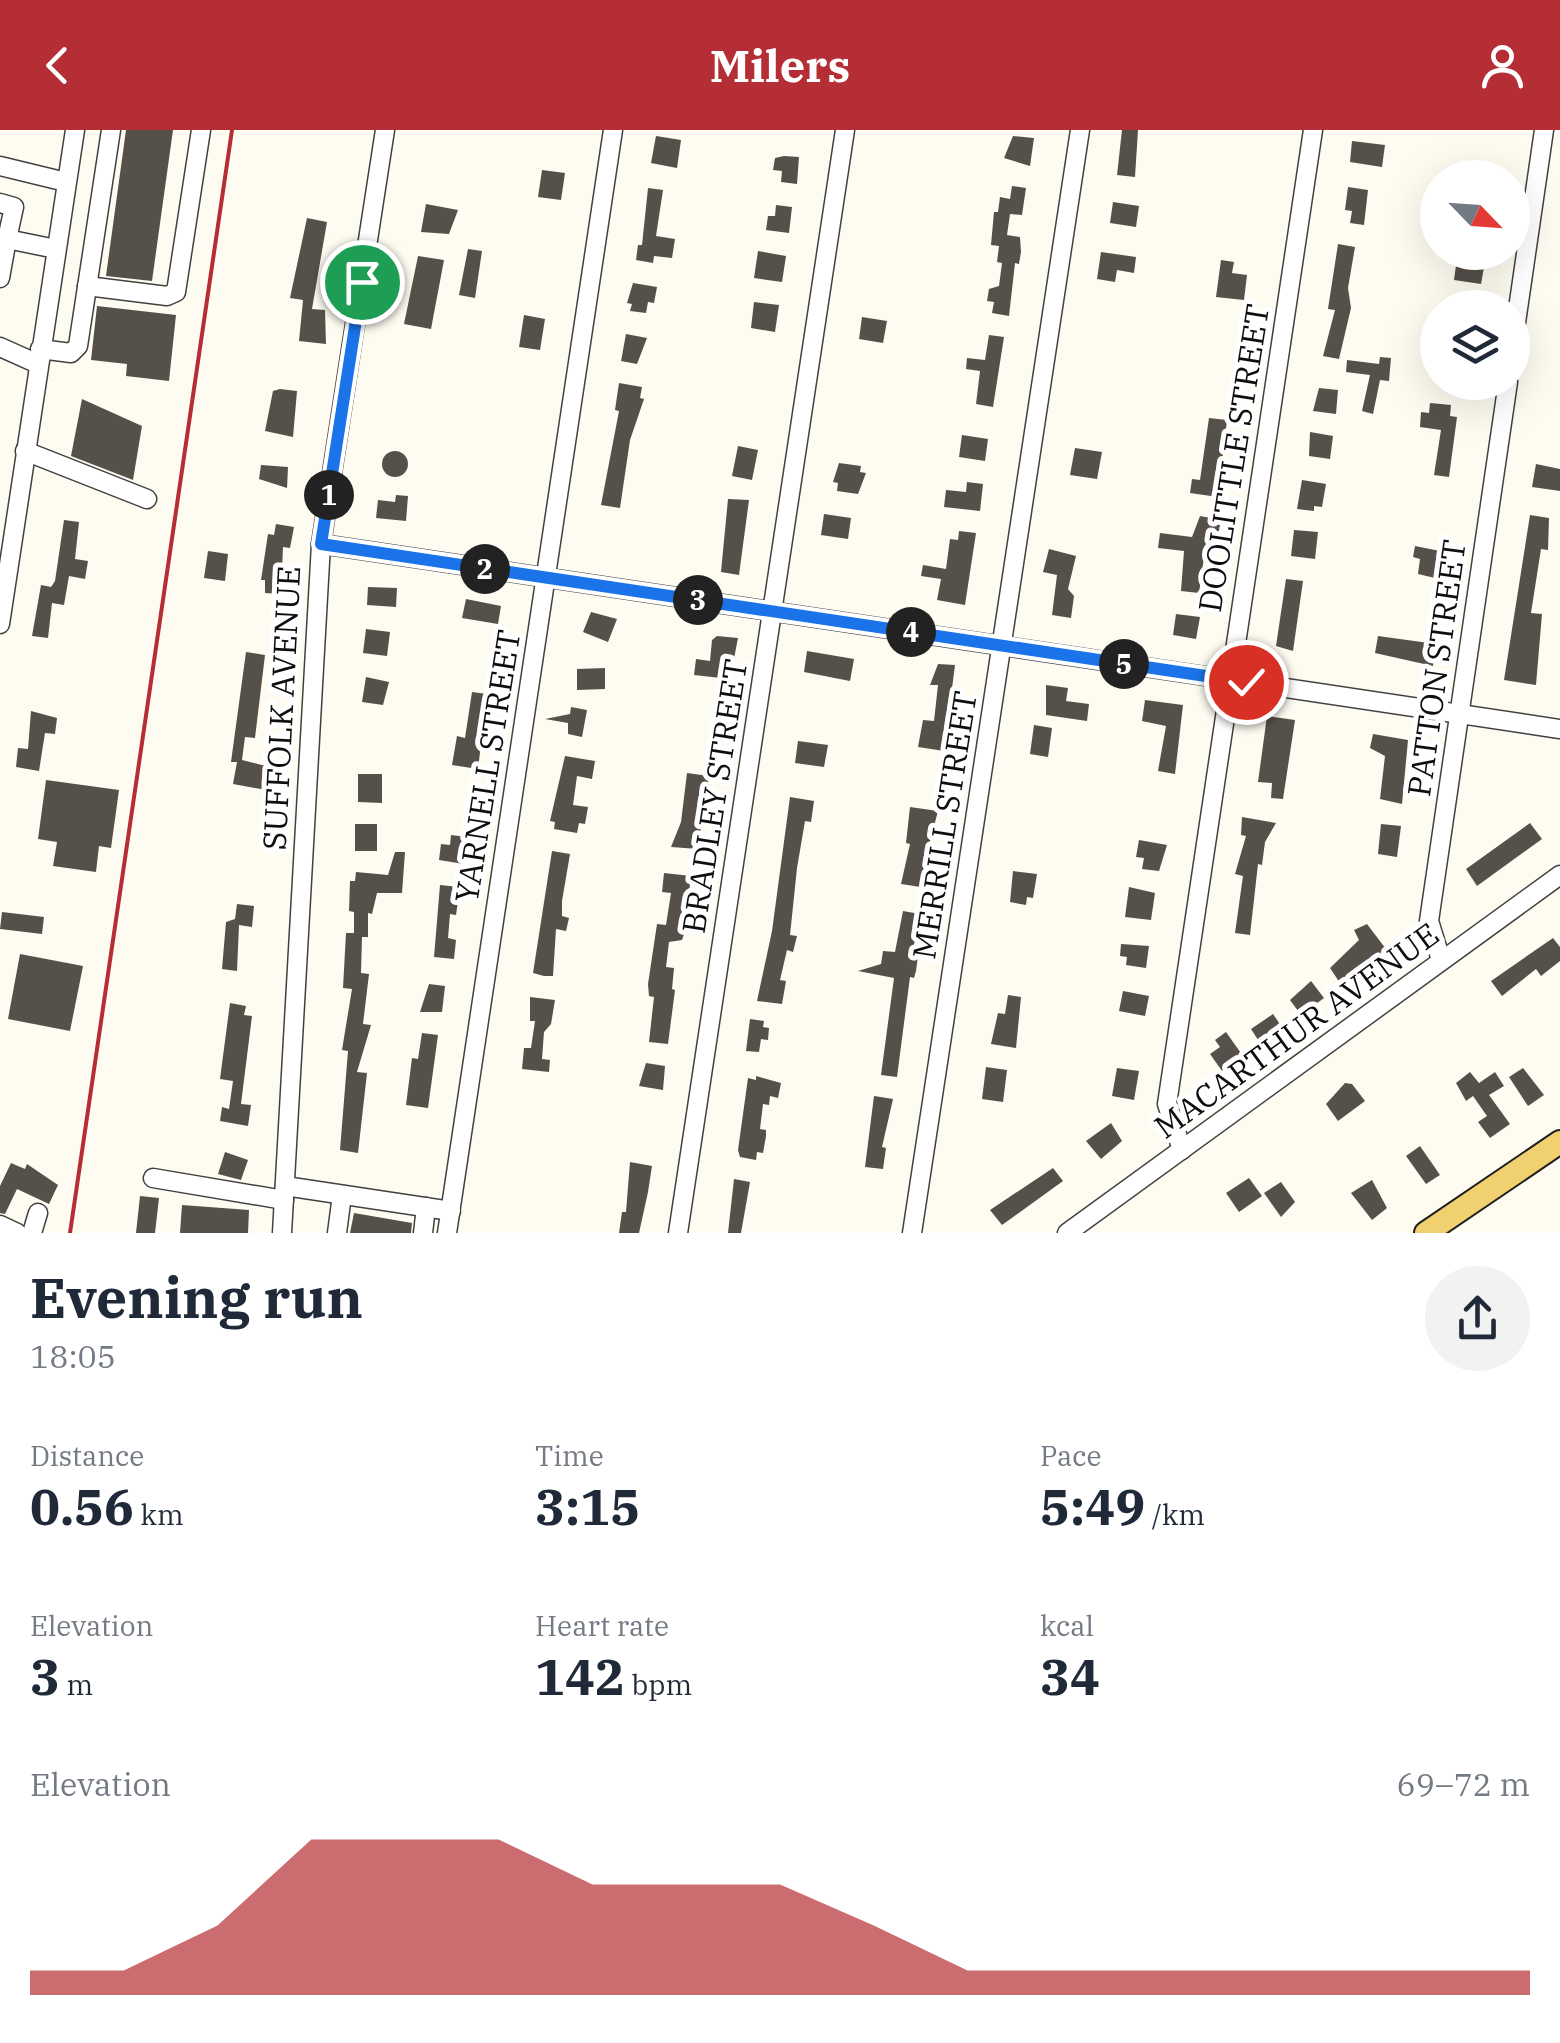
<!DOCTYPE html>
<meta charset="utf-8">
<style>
:root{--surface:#fff;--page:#f2f2f3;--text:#1f2937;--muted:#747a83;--accent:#b62e35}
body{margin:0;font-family:"IBM Plex Serif",serif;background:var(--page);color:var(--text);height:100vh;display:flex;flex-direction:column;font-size:38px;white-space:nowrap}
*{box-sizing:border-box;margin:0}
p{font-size:32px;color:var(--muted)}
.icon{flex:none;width:55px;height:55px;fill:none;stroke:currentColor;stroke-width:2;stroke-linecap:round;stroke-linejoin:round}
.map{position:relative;height:1103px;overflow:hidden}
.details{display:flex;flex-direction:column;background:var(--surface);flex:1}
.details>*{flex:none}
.needle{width:65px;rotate:115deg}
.controls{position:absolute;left:1420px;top:30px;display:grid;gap:20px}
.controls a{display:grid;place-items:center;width:110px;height:110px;border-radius:50%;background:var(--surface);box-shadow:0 10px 40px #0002;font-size:50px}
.pin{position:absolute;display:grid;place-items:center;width:85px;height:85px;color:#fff;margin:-42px;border:5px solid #fff;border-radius:50%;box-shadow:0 2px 10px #0007}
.km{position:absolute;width:50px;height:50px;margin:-25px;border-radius:50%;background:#222;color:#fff;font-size:28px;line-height:50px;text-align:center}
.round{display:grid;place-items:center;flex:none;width:105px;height:105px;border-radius:52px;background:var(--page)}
.headline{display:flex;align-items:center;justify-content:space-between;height:170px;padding:0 30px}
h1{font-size:55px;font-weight:800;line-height:75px}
.metrics{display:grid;grid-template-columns:repeat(3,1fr);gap:15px;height:170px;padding:10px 30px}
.metrics div{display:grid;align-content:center}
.metrics b{font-size:50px;font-weight:800}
.metrics small{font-size:28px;font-weight:400}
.metrics p{font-size:28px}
.chart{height:280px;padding:20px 30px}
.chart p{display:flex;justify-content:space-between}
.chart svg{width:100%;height:180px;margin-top:10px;fill:var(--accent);opacity:.7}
header{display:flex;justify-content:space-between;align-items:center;height:130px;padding:0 30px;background:var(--accent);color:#fff;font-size:45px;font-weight:800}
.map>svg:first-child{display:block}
</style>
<header><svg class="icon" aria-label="back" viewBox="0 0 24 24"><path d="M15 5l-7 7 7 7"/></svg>Milers<svg class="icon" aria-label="person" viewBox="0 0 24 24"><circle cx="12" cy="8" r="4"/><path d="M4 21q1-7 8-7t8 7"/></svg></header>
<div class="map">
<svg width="1560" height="1103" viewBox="0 0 1560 1103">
<rect width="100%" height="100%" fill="#fefbf1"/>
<!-- building -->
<g fill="#56504b">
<polygon points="126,0 173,0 152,151 106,146"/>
<polygon points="1122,0 1138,0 1135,47 1117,45"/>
<polygon points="656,6 681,10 677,38 651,33"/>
<polygon points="1013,6 1034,8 1030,36 1004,28"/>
<polygon points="1352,11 1385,15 1382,37 1350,32"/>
<polygon points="784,26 799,27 797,54 781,52 782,41 773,40 775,28"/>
<polygon points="542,40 565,43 561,70 538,67"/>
<polygon points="1012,56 1026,58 1022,85 1010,84 1007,105 1020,107 1021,122 1019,134 1015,133 1009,186 992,183 994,172 987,171 989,159 999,156 1002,133 997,132 999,116 991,115 994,82 998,82 1000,67 1010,69"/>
<polygon points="1348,57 1368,60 1364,95 1350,93 1352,81 1345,80"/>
<polygon points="648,58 663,60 656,106 675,109 672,128 654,126 653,133 636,130 638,115 642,115"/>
<polygon points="1113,72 1139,76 1136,97 1110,93"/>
<polygon points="426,74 458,80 449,104 421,102"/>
<polygon points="776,75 792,77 789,103 766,100 768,86 775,86"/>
<polygon points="307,88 327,92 312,179 325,180 326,214 299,211 303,170 290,168"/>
<polygon points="1338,114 1355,117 1348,158 1351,178 1339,229 1323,226 1335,180 1328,179"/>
<polygon points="468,119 482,121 475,168 459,165"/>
<polygon points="758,121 786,126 782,152 754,148"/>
<polygon points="1101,122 1136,127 1134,143 1117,140 1115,152 1097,149"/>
<polygon points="418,126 444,130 431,199 404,194"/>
<polygon points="1457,128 1485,132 1481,154 1454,150"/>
<polygon points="1221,130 1234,132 1232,143 1247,145 1244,170 1216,167"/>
<polygon points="633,153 657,157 654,173 648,172 646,183 630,181 632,174 627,173"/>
<polygon points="754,172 779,175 775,202 751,198"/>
<polygon points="97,176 176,185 169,251 126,246 127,234 91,230"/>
<polygon points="524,185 545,189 540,220 519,217"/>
<polygon points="862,187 887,191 883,213 859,209"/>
<polygon points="626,204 647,208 637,234 621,231"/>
<polygon points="989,205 1004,207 993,277 976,274 980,241 966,239 967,228 985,230"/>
<polygon points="1380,227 1391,228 1389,251 1380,250 1373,284 1362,281 1370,245 1346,242 1347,230 1379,234"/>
<polygon points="619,253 642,257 640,268 644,269 630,310 620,378 601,375 619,281 615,280"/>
<polygon points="1319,258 1338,260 1336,284 1313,281"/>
<polygon points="280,259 297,261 293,307 265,301 273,261"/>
<polygon points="82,269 142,296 133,350 71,326"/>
<polygon points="1430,273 1451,275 1450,286 1457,287 1449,347 1434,345 1441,300 1420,297 1421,282 1429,283"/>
<polygon points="1209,288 1227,290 1218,367 1190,363 1192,349 1200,350"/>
<polygon points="1310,302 1333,306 1330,329 1309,326"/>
<polygon points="962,305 988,309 985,331 959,327"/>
<polygon points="738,316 758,320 752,350 732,346"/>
<polygon points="1075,318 1102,322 1097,349 1070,345"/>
<circle cx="395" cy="334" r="13"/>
<polygon points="839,333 861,336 860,342 866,343 858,364 837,361 838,353 833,352"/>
<polygon points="1536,334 1560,339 1560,361 1532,357"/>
<polygon points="261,335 288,337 287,358 259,349"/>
<polygon points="1302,350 1326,354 1322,377 1314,376 1314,381 1297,379"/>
<polygon points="967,352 983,354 980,381 944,377 946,360 966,362"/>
<polygon points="396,365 408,366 406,391 376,388 378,370 395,372"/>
<polygon points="728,369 749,370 739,445 721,442"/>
<polygon points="824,384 851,388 848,409 821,405"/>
<polygon points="1530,385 1549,388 1548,420 1541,419 1531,483 1542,484 1536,555 1504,550"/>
<polygon points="1200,386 1221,390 1216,415 1206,413 1199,463 1181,461 1184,421 1158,418 1160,403 1192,407"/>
<polygon points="64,390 79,392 75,429 88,431 85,449 69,446 64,475 52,473 48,508 32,506 41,455 51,457 55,451"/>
<polygon points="276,394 294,397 290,418 283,417 281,464 265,463 265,450 261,450 268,404 274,405"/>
<polygon points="1294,400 1318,402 1315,429 1291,426"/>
<polygon points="959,401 976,403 965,475 937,470 941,449 921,446 923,435 946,439 950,409 958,410"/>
<polygon points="1415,416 1440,421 1435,448 1418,444 1420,429 1413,427"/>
<polygon points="1049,419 1076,426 1068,459 1074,466 1071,488 1052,485 1057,445 1043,442"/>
<polygon points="208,421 228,424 225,451 204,448"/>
<polygon points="1286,449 1303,451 1293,521 1276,516"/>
<polygon points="368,457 397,458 396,477 367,475"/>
<polygon points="466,469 501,476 498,494 462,488"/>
<polygon points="591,482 617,489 608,512 583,502"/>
<polygon points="1176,484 1200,487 1196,509 1173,505"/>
<polygon points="366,499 390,502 387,526 363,523"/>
<polygon points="717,506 738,508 730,549 694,545 696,529 710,531 712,510"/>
<polygon points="1378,506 1436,514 1433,536 1375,523"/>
<polygon points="807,521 854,529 850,551 804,542"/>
<polygon points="246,522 265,525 255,608 245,607 242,630 270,637 266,660 233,654 237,632 231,632"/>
<polygon points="938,534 955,535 944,621 918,617 923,590 934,591 938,555 930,555"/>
<polygon points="605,538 605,559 577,560 577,539"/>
<polygon points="366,547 389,552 383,575 362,572"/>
<polygon points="1046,555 1068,558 1066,571 1089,574 1087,591 1046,585"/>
<polygon points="472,562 487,564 478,639 452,635 457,606 465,608"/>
<polygon points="1145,570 1183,575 1175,644 1158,641 1166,596 1142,591"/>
<polygon points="571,577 587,580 582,607 568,604 568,593 545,589 570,584"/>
<polygon points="31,581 57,588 55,604 45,603 39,641 16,637 18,618 28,619"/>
<polygon points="1267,586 1295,590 1283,669 1271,668 1272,653 1258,652"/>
<polygon points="1034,595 1052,598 1048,627 1030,624"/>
<polygon points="1373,604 1408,610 1402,674 1380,669 1385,626 1370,618"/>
<polygon points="798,611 828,615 824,637 795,633"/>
<polygon points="565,626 595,631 592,649 577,646 573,675 588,677 585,694 579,693 577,703 554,699 555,692 550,691"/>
<polygon points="687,643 709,646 698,719 671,717 681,692"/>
<polygon points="358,644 382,644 382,673 358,672"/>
<polygon points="46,650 119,660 111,718 99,716 96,742 53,736 57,712 38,709"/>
<polygon points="790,667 814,671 811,692 805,691 797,738 790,805 797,806 793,822 787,820 780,850 786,851 782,874 757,871 772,801"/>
<polygon points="910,677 938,681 925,730 925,747 936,749 934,759 901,754 910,714 906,713"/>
<polygon points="1242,687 1276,693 1265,712 1262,735 1258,734 1250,805 1235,803 1243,746 1235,744 1246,706 1241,705"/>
<polygon points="1530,693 1542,709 1477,756 1466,739"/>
<rect x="355" y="694" width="22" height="27"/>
<polygon points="1381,694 1401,696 1397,727 1378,724"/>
<polygon points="451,705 467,707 464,734 439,730 441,714 450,715"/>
<polygon points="1139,710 1167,715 1159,741 1142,739 1144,728 1136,727"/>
<polygon points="552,721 570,724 562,771 562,786 569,788 566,801 556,799 553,846 544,846 533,843"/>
<polygon points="395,722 405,722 402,763 377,763 372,784 368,783 368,807 362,807 361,843 369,844 363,894 371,895 357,942 367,943 358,1023 340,1020 348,921 342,920 352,859 343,858 346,803 354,803 354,782 349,781 350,751 355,751 356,742 388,745"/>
<polygon points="1013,741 1037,744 1033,768 1027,767 1026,775 1010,772"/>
<polygon points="664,743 691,746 684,804 682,810 669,812 666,837 674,838 672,859 675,860 668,914 649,912 654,867 649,866 648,854 657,794 666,795 671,763 662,762"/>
<polygon points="440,755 460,757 456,785 450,784 448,808 456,810 454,829 434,827"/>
<polygon points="1129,757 1155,763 1151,790 1125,787"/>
<polygon points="237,774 254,776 252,797 239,795 237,841 222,839 226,792 235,789"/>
<polygon points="903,781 920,784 912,825 918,826 916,841 914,848 910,847 897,947 881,945 894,848 858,841 881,834 883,821 895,822"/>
<polygon points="2,782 44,787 42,804 0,799"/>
<polygon points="1367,794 1392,827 1381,836 1375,828 1340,853 1330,838 1359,810 1354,800"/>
<polygon points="1553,808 1560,817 1560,831 1541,846 1536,839 1502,866 1491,851"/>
<polygon points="1121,814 1149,816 1146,838 1126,835 1127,827 1120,826"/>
<polygon points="20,824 83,836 70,901 8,889"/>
<polygon points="1311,851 1324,868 1301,885 1290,870"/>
<polygon points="429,854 445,856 442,882 420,882"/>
<polygon points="1123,861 1149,866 1145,886 1119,881"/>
<polygon points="1008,865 1021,867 1016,918 991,914 998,883 1005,884"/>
<polygon points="530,867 555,870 551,894 544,902 542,929 550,930 549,942 522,939 524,918 531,918 535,891 530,891"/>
<polygon points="230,873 246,876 244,885 252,886 241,974 251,975 248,996 220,991 222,977 229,979 233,951 220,949"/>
<polygon points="1273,884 1286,903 1262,916 1251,899"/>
<polygon points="750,889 764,891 763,897 769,898 768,910 761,909 759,922 746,921"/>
<polygon points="1226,902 1243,926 1222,941 1210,924 1220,917 1215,910"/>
<polygon points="422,903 438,905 428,978 406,975 412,928 418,929"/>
<polygon points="646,933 665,936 663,960 639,956"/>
<polygon points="986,937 1007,940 1003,972 982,969"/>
<polygon points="1117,938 1139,941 1134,970 1112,966"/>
<polygon points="1523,938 1544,965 1528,976 1509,947"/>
<polygon points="1470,942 1479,953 1495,942 1504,956 1489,965 1510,994 1490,1008 1478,992 1487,986 1473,966 1466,971 1456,953"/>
<polygon points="756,946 781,953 778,968 770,966 769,975 763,974 760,999 766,1000 766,1006 763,1023 757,1022 756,1030 740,1027 738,1020 748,948 756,950"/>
<polygon points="1345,953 1352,954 1365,971 1338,991 1326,974"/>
<polygon points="874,966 893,969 882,1017 886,1018 883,1039 865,1037"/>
<polygon points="1111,993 1122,1011 1101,1029 1086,1011"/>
<polygon points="1420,1016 1440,1045 1426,1054 1406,1026"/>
<polygon points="225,1022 248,1030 241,1050 218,1044"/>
<polygon points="630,1032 652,1036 648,1062 639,1103 619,1103 622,1082 626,1082"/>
<polygon points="11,1033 25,1039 27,1034 58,1055 49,1074 17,1059 5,1084 0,1083 0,1056"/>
<polygon points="1053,1038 1063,1051 1002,1095 990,1080"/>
<polygon points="1249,1048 1262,1066 1239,1082 1226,1063"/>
<polygon points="734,1049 750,1052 741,1103 728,1103"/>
<polygon points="1372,1050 1387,1078 1372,1090 1351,1063"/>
<polygon points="1281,1052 1295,1072 1281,1087 1264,1063"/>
<polygon points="140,1066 159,1068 155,1103 136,1103"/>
<polygon points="182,1075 249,1080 248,1103 180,1103"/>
<polygon points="354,1083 412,1093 411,1103 350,1103"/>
</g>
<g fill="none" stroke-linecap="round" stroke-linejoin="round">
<defs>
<g id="minor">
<polyline points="0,36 66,52"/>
<polyline points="0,73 14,77 7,109 56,119"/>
<polyline points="0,148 7,109"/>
<polyline points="87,156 167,166 176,162 201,0"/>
<polyline points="0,217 38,234"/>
<polyline points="40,219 71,223 78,216 111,0"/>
<polyline points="1512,220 1544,0"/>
<polyline points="25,321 147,369"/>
<polyline points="321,414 1560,599"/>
<polyline points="0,494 75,0"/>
<polyline points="1441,830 1429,791 1508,252"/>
<polyline points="1182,1020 1167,974 1313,0"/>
<polyline points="153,1048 284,1070"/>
<polyline points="285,1056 451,1081"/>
<polyline points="0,1095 17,1103"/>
<polyline points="32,1103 38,1083"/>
<polyline points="282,1103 321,414 385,0"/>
<polyline points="337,1103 342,1065"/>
<polyline points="423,1103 426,1077"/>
<polyline points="447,1103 613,0"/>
<polyline points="678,1103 845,0"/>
<polyline points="912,1103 1080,0"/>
<polyline points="1067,1103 1560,745"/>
</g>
<polyline id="major" points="1426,1103 1560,1012"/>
</defs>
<!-- minor casing -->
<use href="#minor" stroke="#414141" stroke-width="21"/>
<!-- major casing -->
<use href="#major" stroke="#1f1f1f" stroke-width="26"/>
<!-- minor -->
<use href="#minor" stroke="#fff" stroke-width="18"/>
<!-- major -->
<use href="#major" stroke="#f0d06f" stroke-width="22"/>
<!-- rail -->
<polyline stroke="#b62e35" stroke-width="4" points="70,1103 232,0"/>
</g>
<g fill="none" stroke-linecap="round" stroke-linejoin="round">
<defs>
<polyline id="route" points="362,152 321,414 1246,552"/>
</defs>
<!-- route casing -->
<use href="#route" stroke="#fff" stroke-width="20"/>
<!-- route -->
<use href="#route" stroke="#1a73e8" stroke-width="12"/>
</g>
<g text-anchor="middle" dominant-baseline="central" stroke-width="10" stroke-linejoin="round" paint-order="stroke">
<!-- street labels -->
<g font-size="32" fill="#0e0e0e" stroke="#fff">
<text transform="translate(1233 328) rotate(-81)">DOOLITTLE STREET</text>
<text transform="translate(1436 538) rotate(-82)">PATTON STREET</text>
<text transform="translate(281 578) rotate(-87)">SUFFOLK AVENUE</text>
<text transform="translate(487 636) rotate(-81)">YARNELL STREET</text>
<text transform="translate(714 666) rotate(-81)">BRADLEY STREET</text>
<text transform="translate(944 695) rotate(-81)">MERRILL STREET</text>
<text transform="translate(1296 900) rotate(-36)">MACARTHUR AVENUE</text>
</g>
</g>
</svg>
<div class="controls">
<a><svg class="needle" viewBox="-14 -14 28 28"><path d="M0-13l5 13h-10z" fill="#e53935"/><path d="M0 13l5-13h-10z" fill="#747a83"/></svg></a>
<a><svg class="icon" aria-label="layers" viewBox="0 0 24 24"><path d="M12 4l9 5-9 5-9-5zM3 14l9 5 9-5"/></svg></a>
</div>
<div class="pin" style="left:362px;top:152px;background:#1e9e55"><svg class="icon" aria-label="arrive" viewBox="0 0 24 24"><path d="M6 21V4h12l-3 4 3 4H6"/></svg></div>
<div class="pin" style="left:1246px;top:552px;background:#d93025"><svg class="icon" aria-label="check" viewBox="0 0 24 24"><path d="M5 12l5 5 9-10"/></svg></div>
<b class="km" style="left:329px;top:365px">1</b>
<b class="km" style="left:485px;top:439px">2</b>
<b class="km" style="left:698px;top:470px">3</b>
<b class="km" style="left:911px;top:502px">4</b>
<b class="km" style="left:1124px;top:534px">5</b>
</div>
<section class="details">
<div class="headline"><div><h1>Evening run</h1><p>18:05</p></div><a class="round"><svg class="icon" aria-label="share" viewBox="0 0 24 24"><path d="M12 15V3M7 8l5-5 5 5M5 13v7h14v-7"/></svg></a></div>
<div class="metrics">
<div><p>Distance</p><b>0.56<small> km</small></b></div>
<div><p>Time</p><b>3:15</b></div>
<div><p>Pace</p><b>5:49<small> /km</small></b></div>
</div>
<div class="metrics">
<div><p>Elevation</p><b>3<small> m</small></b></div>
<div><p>Heart rate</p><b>142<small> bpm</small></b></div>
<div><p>kcal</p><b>34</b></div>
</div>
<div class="chart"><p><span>Elevation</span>69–72 m</p>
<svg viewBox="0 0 160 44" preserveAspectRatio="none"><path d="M0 44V38L10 38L20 27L30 6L40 6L50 6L60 17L70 17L80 17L90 27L100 38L110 38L120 38L130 38L140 38L150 38L160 38V44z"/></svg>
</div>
</section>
